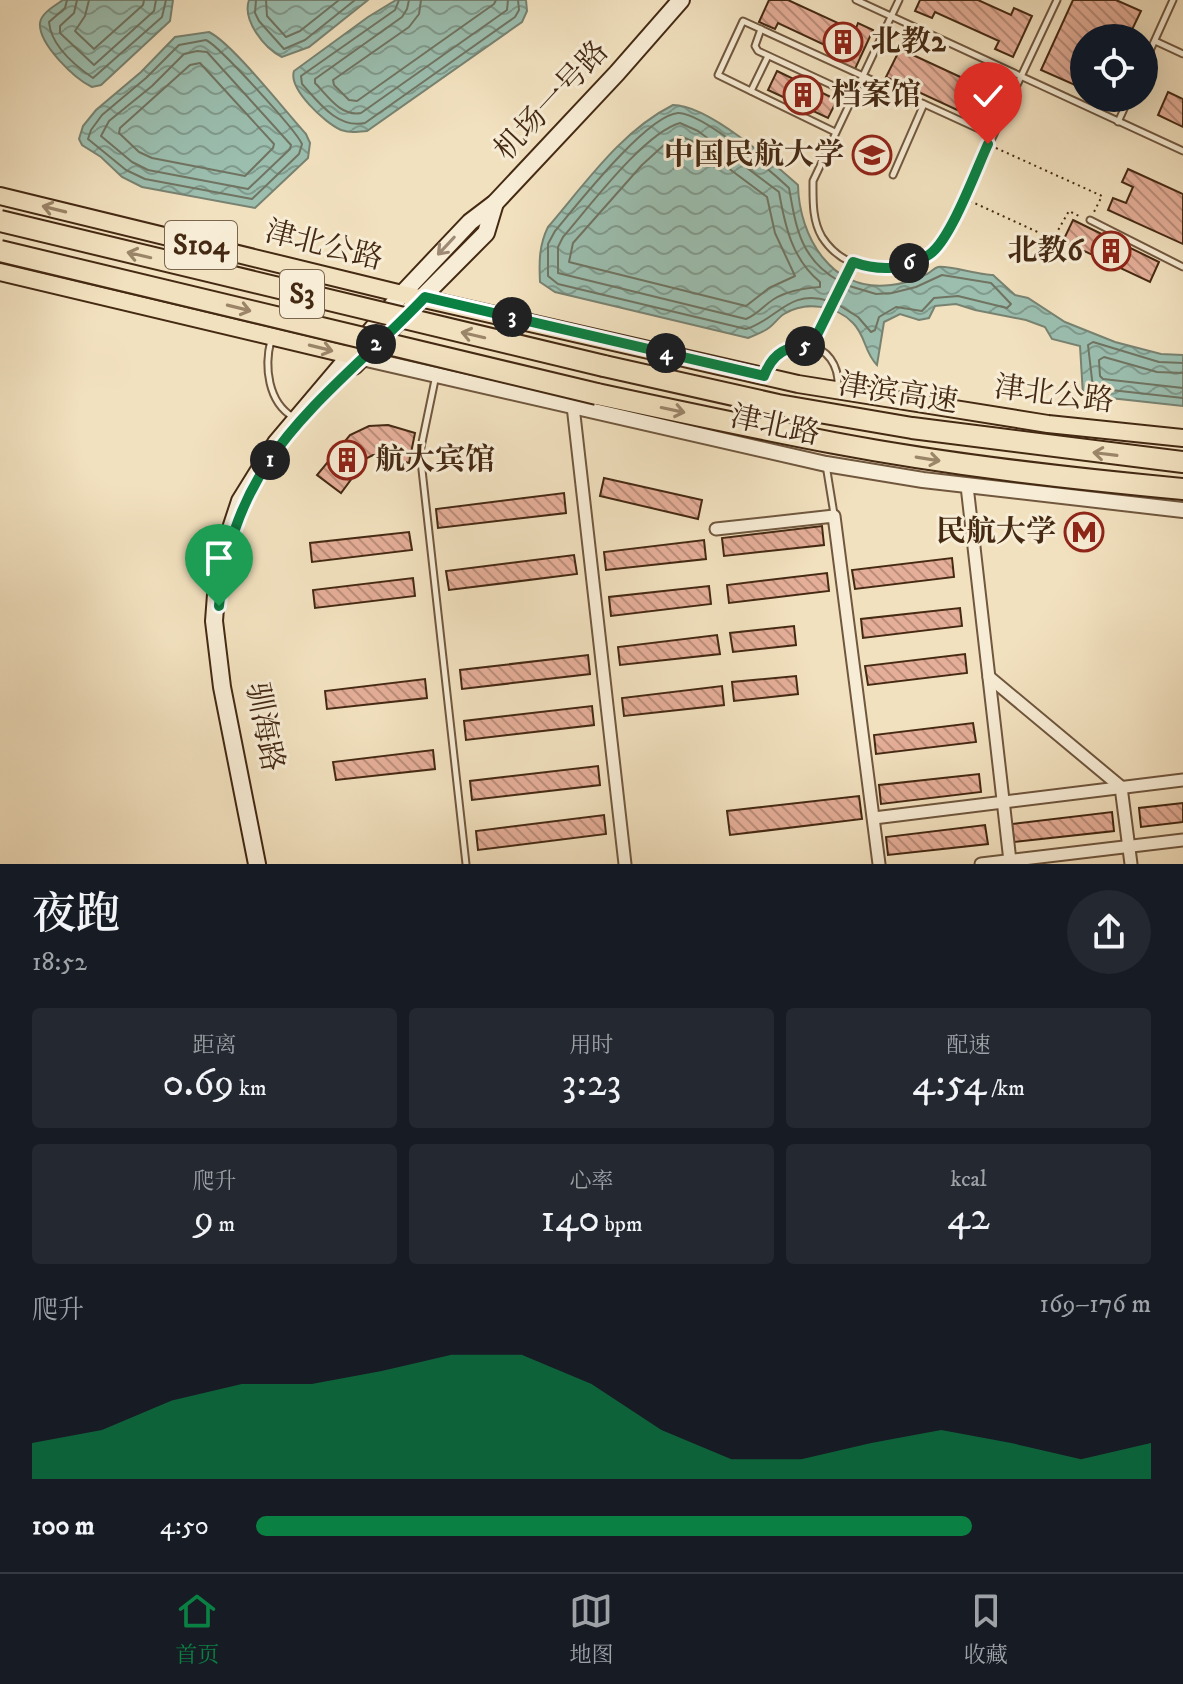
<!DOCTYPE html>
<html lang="zh">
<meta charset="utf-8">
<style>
:root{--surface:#171b24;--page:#242831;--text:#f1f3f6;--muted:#9ea1a6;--line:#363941;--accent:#0b8043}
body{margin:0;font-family:"IM FELL DW Pica","Noto Serif SC",serif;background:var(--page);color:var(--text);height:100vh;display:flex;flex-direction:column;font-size:30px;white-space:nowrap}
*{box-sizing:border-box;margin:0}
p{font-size:26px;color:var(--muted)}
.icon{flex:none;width:44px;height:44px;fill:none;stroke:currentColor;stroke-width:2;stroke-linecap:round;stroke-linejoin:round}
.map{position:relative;height:864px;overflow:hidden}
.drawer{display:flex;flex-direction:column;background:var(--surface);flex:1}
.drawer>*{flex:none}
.buttons{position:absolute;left:1070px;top:24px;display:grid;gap:16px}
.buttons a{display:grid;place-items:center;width:88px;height:88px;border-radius:50%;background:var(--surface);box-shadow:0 8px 32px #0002;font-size:40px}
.pin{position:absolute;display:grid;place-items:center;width:68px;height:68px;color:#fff;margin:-82px -34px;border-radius:50% 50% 50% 0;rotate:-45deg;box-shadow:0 0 8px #0007}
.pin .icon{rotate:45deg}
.km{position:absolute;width:40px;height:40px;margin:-20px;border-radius:50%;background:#222;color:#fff;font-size:22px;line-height:40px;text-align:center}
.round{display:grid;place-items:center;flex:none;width:84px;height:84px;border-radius:42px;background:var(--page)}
.head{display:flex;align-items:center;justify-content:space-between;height:136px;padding:0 32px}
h1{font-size:44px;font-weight:600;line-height:60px}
.stats{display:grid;grid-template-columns:repeat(3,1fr);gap:12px;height:136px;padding:8px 32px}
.stats div{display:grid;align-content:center;border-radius:8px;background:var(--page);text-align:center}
.stats b{font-size:40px;font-weight:600}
.stats small{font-size:22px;font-weight:400}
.stats p{font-size:22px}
.chart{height:224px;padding:16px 32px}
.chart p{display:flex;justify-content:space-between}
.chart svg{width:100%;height:144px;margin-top:8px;fill:var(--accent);opacity:.7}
ul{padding:0 32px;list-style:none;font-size:26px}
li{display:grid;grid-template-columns:128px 96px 1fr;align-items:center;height:60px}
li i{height:20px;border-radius:10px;background:var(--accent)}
.menu{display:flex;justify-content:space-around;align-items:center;height:112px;border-top:2px solid var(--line);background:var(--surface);font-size:22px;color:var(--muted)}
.menu a{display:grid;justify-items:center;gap:4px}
.menu .selected{color:var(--accent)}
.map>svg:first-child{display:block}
</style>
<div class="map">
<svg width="1183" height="864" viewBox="0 0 1183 864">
<defs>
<pattern id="water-waves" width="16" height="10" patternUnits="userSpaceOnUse" patternTransform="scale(2)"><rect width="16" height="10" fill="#9bbeaf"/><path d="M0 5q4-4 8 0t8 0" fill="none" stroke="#809a8d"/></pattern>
<pattern id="building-back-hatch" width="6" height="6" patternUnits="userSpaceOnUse" patternTransform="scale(2)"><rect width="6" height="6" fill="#e5ae98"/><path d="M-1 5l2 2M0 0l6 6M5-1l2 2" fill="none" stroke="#bb8e7b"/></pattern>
</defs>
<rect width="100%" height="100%" fill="#f2e1bf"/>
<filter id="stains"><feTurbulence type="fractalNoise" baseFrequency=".0025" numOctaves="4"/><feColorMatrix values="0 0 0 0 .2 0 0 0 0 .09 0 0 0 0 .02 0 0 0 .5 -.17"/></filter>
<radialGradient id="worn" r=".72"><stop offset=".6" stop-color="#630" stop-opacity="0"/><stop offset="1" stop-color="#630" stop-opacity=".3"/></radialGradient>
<!-- water -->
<g fill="url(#water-waves)" stroke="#788271" stroke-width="2">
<path d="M63,0h110l-3,21 -69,64 -9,2c-17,-8 -54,-43 -52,-64 1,-10 16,-18 23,-23z"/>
<path d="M249,0h119l-59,47 -27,10c-18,-9 -40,-37 -33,-57z"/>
<path d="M396,0h130l1,11 -5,11 -155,109c-10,1 -16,2 -26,-1 -16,-7 -53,-41 -47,-59l74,-54z"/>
<path d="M209,32c23,11 76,79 97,102l4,9 -2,15 -53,50 -113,-21 -20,-10 -21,-20 -19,-12 -3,-6 4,-13 13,-16 45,-38 34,-35z"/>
<path d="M673,105c35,0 98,56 125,80 1,52 34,108 93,100 12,-1 25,-6 36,-11 4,-2 7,-6 11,-7 8,-2 43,8 55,8l22,20 13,3 37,24 50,20 46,12 22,1v51l-100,-11 -3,-49 -28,-7 -7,-12 -19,-7 -51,-10 -19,-6 -21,2 -6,12 -10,2 -19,-6 -16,8 -7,43c-13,-13 -11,-29 -24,-42 -17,-18 -48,-22 -69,-9 -5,3 -9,9 -14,13 -6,5 -14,8 -22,11l-193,-46 -15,-10c-1,-20 -1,-37 8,-55 37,-43 73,-96 125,-122z"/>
</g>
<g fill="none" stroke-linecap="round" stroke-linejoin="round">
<!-- shore -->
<g stroke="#707461" stroke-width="2">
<path d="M67,0l-2,8 -16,14c2,24 25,43 44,56l69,-61 4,-17"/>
<polyline points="77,0 74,13 60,26 60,33 94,65 154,11 156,0"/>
<polyline points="89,0 85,16 75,31 94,49 143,5 144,0"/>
<polyline points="256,0 255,13 259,21 284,49 305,40 355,0"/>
<polyline points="266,0 267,16 286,37 300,31 339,0"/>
<path d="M399,0l-4,10 -94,66 1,8c17,19 36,45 63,39l150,-106 4,-7 -1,-10"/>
<path d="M409,0l-2,9 -5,8 -87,62v4c13,13 26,34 46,30l146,-103 1,-10"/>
<polyline points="421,0 419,14 409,27 333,80 334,85 349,100 357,101 494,4 496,0"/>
<path d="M206,40c13,6 89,89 96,104l-3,10 -47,45 -107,-20 -19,-9 -38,-31 3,-9 11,-15 44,-37 33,-33z"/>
<polygon points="197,51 207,52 291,145 290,149 248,189 148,170 132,162 101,136 109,121 152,86 184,54"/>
<polygon points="200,63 274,144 273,148 245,176 152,158 139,152 119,133 120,128 190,65"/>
<path d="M680,123l18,8 81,61c6,34 13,67 41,90v5c-15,1 -33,4 -46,12 -11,7 -16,15 -28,20l-188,-46v-26l5,-10c26,-30 81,-104 117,-114z"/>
<polygon points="680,136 692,141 767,197 775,233 795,276 769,288 746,306 569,262 573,243 642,165 665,144"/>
<path d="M829,301c-40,-13 -52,19 -83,28l-188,-45 -10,-8v-32l7,-13c21,-25 92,-116 123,-118 23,-1 93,58 111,75 7,39 11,71 50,93"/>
<polyline points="837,304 858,317 871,332 875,330 879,317 896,307 922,311 934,298 958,296 1007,308 1011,304 991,283 942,275 916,287 892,293 876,294 846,285"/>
<polyline points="1183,363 1159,362 1093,342 1088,345 1093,388 1183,398"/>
<polyline points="1183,373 1157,372 1104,357 1099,360 1100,376 1103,379 1183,388"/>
</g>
</g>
<!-- building -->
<g fill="url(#building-back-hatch)" stroke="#442913" stroke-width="2">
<polygon points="769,0 788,0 855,31 858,23 873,30 855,69 838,62 842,53 778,23 775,29 759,22"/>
<polygon points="920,0 978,0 1011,15 1014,8 1032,16 1013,57 995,49 999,41 935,12 932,18 915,11"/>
<polygon points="1073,0 1116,0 1141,11 1128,38 1084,38 1084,89 1041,70"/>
<polygon points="900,49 995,93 981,121 886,77"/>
<polygon points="777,71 837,100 828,118 768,90"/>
<polygon points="1168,92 1183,99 1183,127 1158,115"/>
<polygon points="1128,169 1183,194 1183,244 1108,210 1113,198 1126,203 1133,187 1122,182"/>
<polygon points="1073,220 1159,262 1150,282 1063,241"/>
<polygon points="388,425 415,433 409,463 382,455 373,455 367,458 341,493 317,475 350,435 369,426"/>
<polygon points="604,478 702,500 698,519 600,496"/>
<polygon points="564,493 566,513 438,528 436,509"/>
<polygon points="822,526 824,545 724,556 722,538"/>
<polygon points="409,532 412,550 312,562 310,543"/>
<polygon points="704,540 706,559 606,570 604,552"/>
<polygon points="574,555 577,574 449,590 446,571"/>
<polygon points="952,558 954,577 855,589 852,570"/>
<polygon points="827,573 829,591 729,603 727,585"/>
<polygon points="413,578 415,596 315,608 313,590"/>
<polygon points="709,586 711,604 611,616 609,597"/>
<polygon points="960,608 962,626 863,638 861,619"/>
<polygon points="794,626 796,645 733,652 730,633"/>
<polygon points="717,635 720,654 620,665 618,647"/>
<polygon points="965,654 967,673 868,685 865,666"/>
<polygon points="588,655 590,674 462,689 460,670"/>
<polygon points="796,676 798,694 734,701 732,682"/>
<polygon points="425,679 427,698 327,709 325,691"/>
<polygon points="722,686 724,705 624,716 622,698"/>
<polygon points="592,706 594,725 466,740 464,721"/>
<polygon points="973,723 976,742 876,754 874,735"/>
<polygon points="433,750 435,769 336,780 333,762"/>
<polygon points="598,766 600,785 472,800 470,781"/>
<polygon points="979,774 981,792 881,804 879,785"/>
<polygon points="859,796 862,819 730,835 727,811"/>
<polygon points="1183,803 1183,822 1141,827 1139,808"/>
<polygon points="1112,812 1114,831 1014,842 1012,824"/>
<polygon points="604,815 606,834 478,850 476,831"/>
<polygon points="985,825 988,844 888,855 886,837"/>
</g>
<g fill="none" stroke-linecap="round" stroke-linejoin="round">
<defs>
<g id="service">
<polyline points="856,0 1183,151"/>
<path d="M899,0l-86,181c0,19 -1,39 9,56 23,36 72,40 107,18 6,-4 12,-13 17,-19l111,-236"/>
<polyline points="761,29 755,46 758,51 853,95"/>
<polyline points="1155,41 1183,54"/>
<polyline points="1144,64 1173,0"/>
<polyline points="751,91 768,56"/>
<polyline points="1118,122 1129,98"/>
<polyline points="835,132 718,75 743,21 992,135"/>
<polyline points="893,175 924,104"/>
<polyline points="1090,220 1183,267"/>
<path d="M271,340c-7,27 -3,62 22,77"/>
<polyline points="812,345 853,262"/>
<path d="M766,372c17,-43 75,-33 72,16"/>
<polyline points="436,375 420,452 466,864"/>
<polyline points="826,465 834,514"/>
</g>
<g id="minor">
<polyline points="573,406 625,864"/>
<polyline points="967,486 1010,861"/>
<polyline points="716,529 834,516 879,864"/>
<polyline points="989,677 1121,787 1131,864"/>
<polyline points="874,818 1183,780"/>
<polyline points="981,864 1183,840"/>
</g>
<polyline id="tertiary" points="362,358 826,464 923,480 1183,510"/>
<g id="secondary">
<polyline points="354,366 486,233 495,203"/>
<polyline points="257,864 222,687 214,621 218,568 240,501 276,443 402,294 470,222 495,203 617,73 681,0"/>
</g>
<g id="primary">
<polyline points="0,196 402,294 798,384 1048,424 1183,438"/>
<polyline points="0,272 362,358"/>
</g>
<g id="motorway">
<polyline points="604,366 778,405 912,428 1183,462"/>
<path d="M597,394c79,17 158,34 237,49 116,22 232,35 349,46"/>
</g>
</defs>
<!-- service casing -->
<use href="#service" stroke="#70573e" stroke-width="9"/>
<!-- minor casing -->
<use href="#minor" stroke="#70573e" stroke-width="15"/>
<!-- tertiary casing -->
<use href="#tertiary" stroke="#70573e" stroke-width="18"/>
<!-- secondary casing -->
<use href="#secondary" stroke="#442913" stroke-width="20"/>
<!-- primary casing -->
<use href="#primary" stroke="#442913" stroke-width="20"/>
<!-- motorway casing -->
<use href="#motorway" stroke="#442913" stroke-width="24"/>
<!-- path -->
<g stroke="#442913" stroke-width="2" stroke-dasharray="2 4" stroke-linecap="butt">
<polyline points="996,148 1102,196 1094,212"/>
<polyline points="970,201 1053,239 1069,211 1081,217"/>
</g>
<!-- service -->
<use href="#service" stroke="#f7ecd5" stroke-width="5"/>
<!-- minor -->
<use href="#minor" stroke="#f7ecd5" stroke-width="11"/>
<!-- tertiary -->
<use href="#tertiary" stroke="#f7ecd5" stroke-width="14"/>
<!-- secondary -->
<use href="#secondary" stroke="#f7ecd5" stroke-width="16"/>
<!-- primary -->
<use href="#primary" stroke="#f2e1bf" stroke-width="16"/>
<!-- motorway -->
<use href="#motorway" stroke="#f2e1bf" stroke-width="20"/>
<defs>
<g id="motorway-bridge">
<polyline points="0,221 604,366"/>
<polyline points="0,251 597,394"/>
</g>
</defs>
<!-- motorway-bridge casing -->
<use href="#motorway-bridge" stroke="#442913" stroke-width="24" stroke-linecap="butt"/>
<!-- motorway-bridge -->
<use href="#motorway-bridge" stroke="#f2e1bf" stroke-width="20"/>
</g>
<!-- one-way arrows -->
<defs><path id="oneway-shaft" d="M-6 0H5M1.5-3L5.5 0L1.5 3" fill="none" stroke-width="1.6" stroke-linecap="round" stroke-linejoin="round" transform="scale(2)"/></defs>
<g stroke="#9b8569">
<use href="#oneway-shaft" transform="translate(54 209) rotate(-166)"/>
<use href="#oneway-shaft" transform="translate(139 255) rotate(-167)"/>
<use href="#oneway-shaft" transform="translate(239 308) rotate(14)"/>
<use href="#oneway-shaft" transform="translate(473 335) rotate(-167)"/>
<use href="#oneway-shaft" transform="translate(321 348) rotate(14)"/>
<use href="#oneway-shaft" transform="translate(673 410) rotate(12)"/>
<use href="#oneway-shaft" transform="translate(1105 454) rotate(-173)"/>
<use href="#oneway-shaft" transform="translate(928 459) rotate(9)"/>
</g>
<use stroke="#9e8a74" href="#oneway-shaft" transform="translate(446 246) rotate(133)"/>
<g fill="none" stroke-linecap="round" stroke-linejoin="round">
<defs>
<path id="route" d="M219,606c14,-154 109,-207 206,-309l339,79c9,-24 23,-30 48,-31l41,-83c25,9 54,9 77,-8 21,-15 46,-84 58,-110"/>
</defs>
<!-- route casing -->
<use href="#route" stroke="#fff" stroke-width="16"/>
<!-- route -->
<use href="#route" stroke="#0b8043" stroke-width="10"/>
</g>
<!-- icons -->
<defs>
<symbol id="building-ring" viewBox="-11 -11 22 22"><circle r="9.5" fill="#f7ecd5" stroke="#8f2418" stroke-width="1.5"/><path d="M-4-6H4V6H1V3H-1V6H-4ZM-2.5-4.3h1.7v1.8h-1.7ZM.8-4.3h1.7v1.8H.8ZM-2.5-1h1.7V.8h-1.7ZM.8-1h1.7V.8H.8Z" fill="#8f2418"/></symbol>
<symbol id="university-ring" viewBox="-11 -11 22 22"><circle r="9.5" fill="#f7ecd5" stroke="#8f2418" stroke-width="1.5"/><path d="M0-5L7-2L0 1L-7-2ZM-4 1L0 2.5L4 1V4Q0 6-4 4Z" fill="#8f2418"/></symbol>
<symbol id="metro-ring" viewBox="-11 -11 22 22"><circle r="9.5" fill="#f7ecd5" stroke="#8f2418" stroke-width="1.5"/><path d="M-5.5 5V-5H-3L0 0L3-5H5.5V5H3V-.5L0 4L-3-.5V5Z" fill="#8f2418"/></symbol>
</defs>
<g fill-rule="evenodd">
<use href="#building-ring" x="821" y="20" width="44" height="44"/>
<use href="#building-ring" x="781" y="73" width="44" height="44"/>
<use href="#university-ring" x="850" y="133" width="44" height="44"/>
<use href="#building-ring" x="1089" y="229" width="44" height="44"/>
<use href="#building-ring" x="325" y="438" width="44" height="44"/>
<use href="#metro-ring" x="1062" y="510" width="44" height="44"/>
</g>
<g text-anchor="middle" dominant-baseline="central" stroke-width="6" stroke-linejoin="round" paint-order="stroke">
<!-- shield labels -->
<g fill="#f7ecd5" stroke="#7a644d" stroke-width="2">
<rect x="165" y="221" width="72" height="48" rx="6"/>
<rect x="280" y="270" width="44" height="48" rx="6"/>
</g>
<g font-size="28" font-weight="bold" fill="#442913">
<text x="201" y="245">S104</text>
<text x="302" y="294">S3</text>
</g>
<!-- poi labels -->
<g font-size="30" font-weight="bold" fill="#442913" stroke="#f7ecd5" text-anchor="start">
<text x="871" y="42">北教2</text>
<text x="831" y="95">档案馆</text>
<text x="844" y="155" text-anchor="end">中国民航大学</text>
<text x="1083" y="251" text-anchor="end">北教6</text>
<text x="375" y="460">航大宾馆</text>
<text x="1056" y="532" text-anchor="end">民航大学</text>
</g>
<!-- street labels -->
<g font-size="30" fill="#442913" stroke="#f7ecd5">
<text transform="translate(552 101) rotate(-47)">机场一号路</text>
<text transform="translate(324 246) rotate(14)">津北公路</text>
<text transform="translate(898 394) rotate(9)">津滨高速</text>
<text transform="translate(1054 395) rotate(7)">津北公路</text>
<text transform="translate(775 426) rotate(12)">津北路</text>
<text transform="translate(264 727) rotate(79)">驯海路</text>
</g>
</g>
<rect width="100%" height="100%" filter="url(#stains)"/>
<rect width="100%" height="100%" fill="url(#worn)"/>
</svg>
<div class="buttons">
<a><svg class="icon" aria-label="locate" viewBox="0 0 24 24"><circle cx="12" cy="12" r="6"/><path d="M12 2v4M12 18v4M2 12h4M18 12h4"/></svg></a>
</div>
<div class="pin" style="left:219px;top:606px;background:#1e9e55"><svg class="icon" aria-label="arrive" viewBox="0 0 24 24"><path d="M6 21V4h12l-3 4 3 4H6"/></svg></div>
<div class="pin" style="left:988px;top:144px;background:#d93025"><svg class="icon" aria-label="check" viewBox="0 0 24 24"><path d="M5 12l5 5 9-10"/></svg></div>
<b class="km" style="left:270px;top:460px">1</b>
<b class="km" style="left:376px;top:344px">2</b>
<b class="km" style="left:512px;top:317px">3</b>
<b class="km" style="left:666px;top:353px">4</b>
<b class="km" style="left:805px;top:346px">5</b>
<b class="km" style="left:909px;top:263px">6</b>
</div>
<section class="drawer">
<div class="head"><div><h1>夜跑</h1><p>18:52</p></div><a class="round"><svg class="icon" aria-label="share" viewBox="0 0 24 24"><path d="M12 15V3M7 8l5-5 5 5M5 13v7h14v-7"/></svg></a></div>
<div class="stats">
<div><p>距离</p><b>0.69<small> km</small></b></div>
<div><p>用时</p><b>3:23</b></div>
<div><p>配速</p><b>4:54<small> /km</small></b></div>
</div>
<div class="stats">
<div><p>爬升</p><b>9<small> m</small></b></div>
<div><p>心率</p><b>140<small> bpm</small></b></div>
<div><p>kcal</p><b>42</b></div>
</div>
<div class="chart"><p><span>爬升</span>169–176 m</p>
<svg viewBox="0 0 160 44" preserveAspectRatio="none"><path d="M0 44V33L10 29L20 20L30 15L40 15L50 11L60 6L70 6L80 15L90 29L100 38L110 38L120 33L130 29L140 33L150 38L160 33V44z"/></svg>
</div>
<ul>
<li><b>100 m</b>4:50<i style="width:80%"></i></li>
</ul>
</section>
<nav class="menu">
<a class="selected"><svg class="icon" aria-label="home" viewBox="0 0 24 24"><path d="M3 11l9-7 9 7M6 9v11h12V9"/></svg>首页</a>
<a><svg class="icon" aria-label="map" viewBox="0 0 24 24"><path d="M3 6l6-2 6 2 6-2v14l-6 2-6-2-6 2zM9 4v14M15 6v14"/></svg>地图</a>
<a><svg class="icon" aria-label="saved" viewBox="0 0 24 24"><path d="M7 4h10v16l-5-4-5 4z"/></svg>收藏</a>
</nav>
